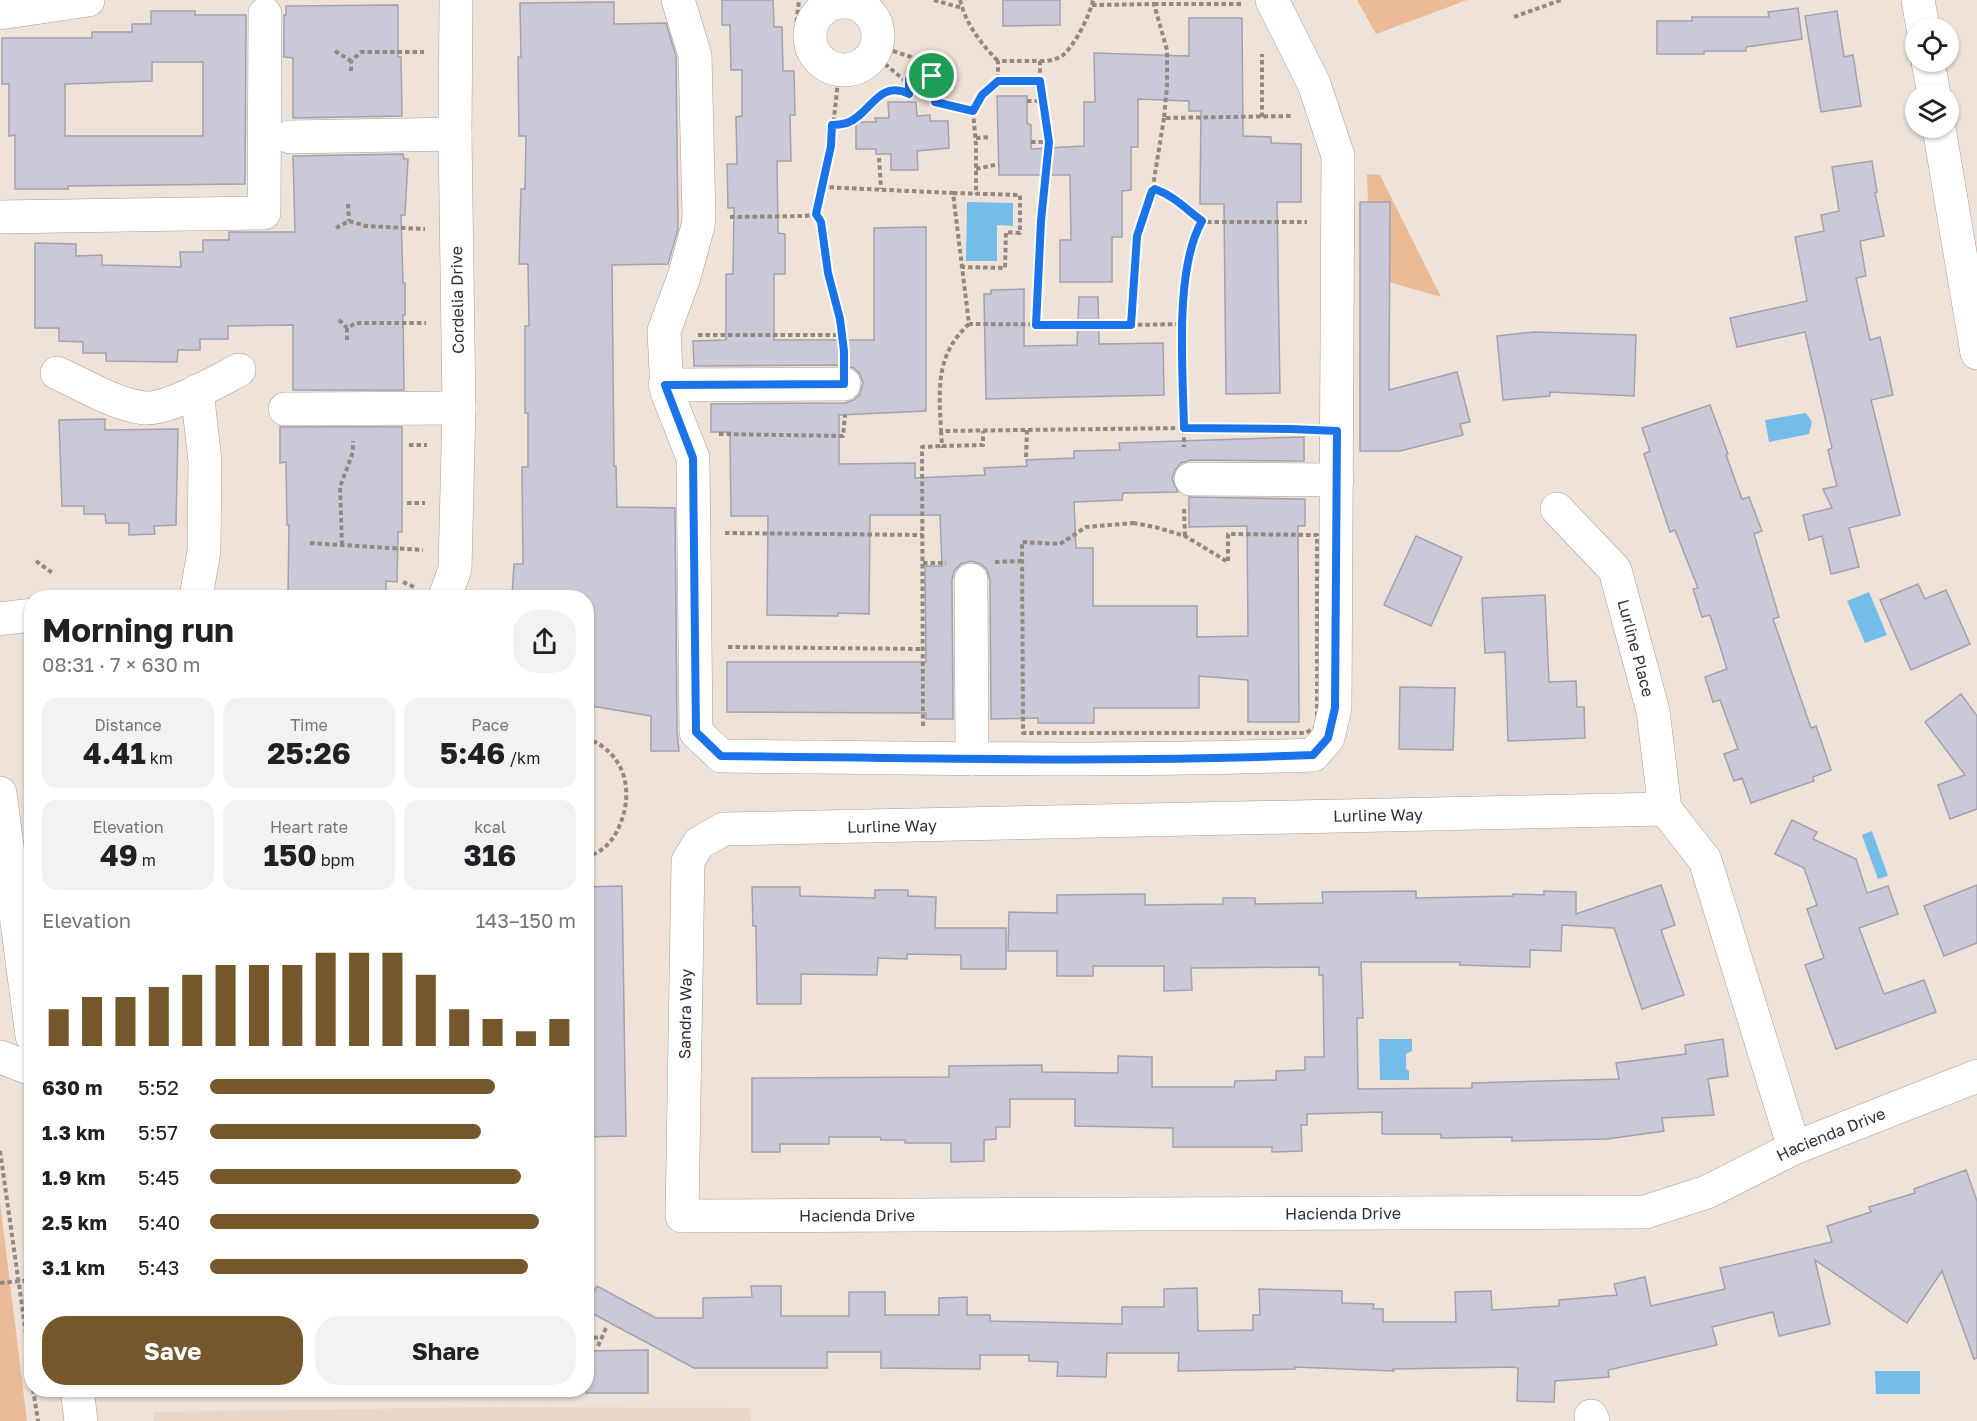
<!DOCTYPE html>
<meta charset="utf-8">
<style>
:root{--surface:#fff;--page:#f2f2f2;--text:#202124;--muted:#757577;--accent:#74582b}
body{margin:0;font-family:"Golos Text",sans-serif;background:var(--page);color:var(--text);height:100vh;display:flex;flex-direction:column;font-size:22px;white-space:nowrap}
*{box-sizing:border-box;margin:0}
p{font-size:20px;color:var(--muted)}
.icon{flex:none;width:33px;height:33px;fill:none;stroke:currentColor;stroke-width:2;stroke-linecap:round;stroke-linejoin:round}
.map{position:relative;flex:1;overflow:hidden}
.sheet{position:absolute;left:24px;top:590px;width:570px;height:807px;display:flex;flex-direction:column;background:var(--surface);border-radius:24px;box-shadow:0 2px 4px #0004}
.sheet>*{flex:none}
.tools{position:absolute;left:1905px;top:18px;display:grid;gap:12px}
.tools a{display:grid;place-items:center;width:54px;height:54px;border-radius:50%;background:var(--surface);box-shadow:0 2px 4px #0004;font-size:30px}
.pin{position:absolute;display:grid;place-items:center;width:51px;height:51px;color:#fff;margin:-26px;border:3px solid #fff;border-radius:50%;box-shadow:0 2px 6px #0007}
.round{display:grid;place-items:center;flex:none;width:63px;height:63px;border-radius:24px;background:var(--page)}
.head{display:flex;align-items:center;justify-content:space-between;height:102px;padding:0 18px}
h1{font-size:33px;font-weight:700;line-height:45px}
.figures{display:grid;grid-template-columns:repeat(3,1fr);gap:9px;height:102px;padding:6px 18px}
.figures div{display:grid;align-content:center;border-radius:15px;background:var(--page);text-align:center}
.figures b{font-size:30px;font-weight:700}
.figures small{font-size:16px;font-weight:400}
.figures p{font-size:16px}
.chart{height:168px;padding:12px 18px}
.chart p{display:flex;justify-content:space-between}
.chart svg{width:100%;height:108px;margin-top:6px;stroke:var(--accent);stroke-width:6}
.action{display:flex;gap:12px;margin-top:auto;padding:12px 18px}
.action a{flex:1;height:69px;border-radius:24px;background:var(--accent);color:#fff;font-size:24px;font-weight:700;line-height:69px;text-align:center}
.action a+a{background:var(--page);color:var(--text)}
ul{padding:0 18px;list-style:none;font-size:20px}
li{display:grid;grid-template-columns:96px 72px 1fr;align-items:center;height:45px}
li i{height:15px;border-radius:8px;background:var(--accent)}
.map>svg:first-child{display:block}
</style>
<div class="map">
<svg width="1977" height="1421" viewBox="0 0 1977 1421">
<rect width="100%" height="100%" fill="#eee2d9"/>
<!-- built -->
<polygon fill="#ead7c8" points="506,1407 749,1408 751,1421 154,1421 153,1412"/>
<!-- green -->
<g fill="#eabb96">
<polygon points="1357,0 1467,0 1376,34"/>
<polygon points="1367,174 1380,175 1441,297 1389,282 1389,202 1368,202"/>
<polygon points="0,1202 27,1421 0,1421"/>
</g>
<!-- water -->
<g fill="#75bde9">
<polygon points="967,202 1013,203 1013,226 997,225 997,261 966,261"/>
<polygon points="1806,413 1812,422 1809,434 1769,442 1765,420"/>
<polygon points="1869,592 1887,635 1865,643 1847,601"/>
<polygon points="1872,831 1888,876 1878,879 1862,835"/>
<polygon points="1379,1039 1412,1039 1412,1051 1406,1054 1406,1069 1409,1071 1409,1080 1380,1080"/>
<polygon points="1875,1371 1920,1371 1920,1394 1876,1394"/>
</g>
<!-- building -->
<g fill="#cbc9d7" stroke="#a2a1ae" stroke-width="1.5" fill-rule="evenodd">
<polygon points="722,0 773,0 774,27 782,27 783,71 794,71 795,115 790,115 791,161 777,161 778,233 785,234 785,274 774,274 774,340 874,340 874,228 926,227 926,411 839,415 839,464 915,463 915,478 985,475 984,468 1027,466 1026,460 1074,458 1074,451 1120,450 1119,443 1304,437 1304,461 1191,460 1181,463 1175,470 1172,479 1178,492 1123,493 1122,500 1074,502 1076,548 1093,548 1093,606 1197,606 1197,637 1248,636 1247,526 1189,527 1189,497 1305,499 1305,526 1298,526 1299,722 1248,722 1248,680 1199,676 1199,708 1094,708 1094,723 1038,723 1038,718 991,719 990,580 987,570 981,564 971,561 961,564 954,571 952,580 953,719 926,719 926,713 727,712 727,662 926,662 925,566 942,566 940,515 870,515 869,614 838,613 838,616 767,615 768,516 731,516 730,432 711,432 711,404 845,403 854,400 860,394 863,383 860,374 854,368 844,365 694,366 693,341 726,340 726,274 733,274 734,208 728,208 727,164 737,164 736,117 742,116 742,70 731,70 730,25 722,25"/>
<polygon points="1003,0 1060,0 1060,25 1003,26"/>
<polygon points="614,2 614,24 666,23 676,56 678,229 668,264 612,265 614,466 616,466 617,507 675,508 677,732 679,751 651,751 651,716 586,705 586,597 512,597 514,564 523,564 522,467 528,467 528,413 525,413 525,326 529,326 528,264 519,264 521,189 525,189 526,136 519,136 518,57 521,57 520,3"/>
<polygon points="398,5 398,57 401,57 402,116 293,118 293,58 284,57 284,15 286,15 286,6"/>
<polygon points="1798,8 1802,39 1746,47 1746,51 1704,51 1704,54 1657,54 1657,21 1692,21 1692,17 1769,17 1768,12"/>
<path d="M151,11h44v4h51l-1,169 -177,2v3h-53v-54l-6,1v-52h-7v-46h90v-6h40v-8h19zM152,62h51v74h-138v-52l87,-3z"/>
<polygon points="1837,11 1844,57 1853,55 1861,106 1821,112 1805,16"/>
<polygon points="1189,18 1242,18 1243,136 1271,137 1271,143 1301,144 1301,202 1277,202 1280,393 1226,394 1224,204 1200,204 1201,111 1189,111 1189,101 1138,99 1138,147 1131,147 1131,190 1122,191 1122,237 1112,237 1112,282 1060,282 1060,240 1071,240 1070,175 999,175 997,96 1027,96 1027,123 1031,125 1031,149 1084,146 1084,102 1095,102 1094,53 1189,56"/>
<polygon points="888,102 916,102 917,116 930,115 930,121 948,121 949,148 917,151 918,170 891,170 891,154 876,154 876,149 856,149 856,122 876,122 875,118 889,118"/>
<polygon points="403,154 404,159 408,159 405,215 401,215 403,283 405,283 405,315 403,315 404,390 293,390 293,325 228,326 228,339 200,339 200,350 178,350 177,362 106,361 106,353 83,353 83,342 59,341 59,328 35,328 35,243 76,244 76,256 102,255 102,265 181,267 180,252 203,252 203,240 229,240 229,232 295,232 293,156"/>
<polygon points="1872,161 1877,192 1875,193 1884,236 1860,241 1866,276 1856,278 1870,340 1880,337 1893,395 1871,400 1900,515 1849,528 1859,567 1831,574 1822,536 1809,540 1803,515 1832,508 1823,489 1837,486 1828,450 1832,448 1805,332 1737,347 1730,318 1807,301 1795,237 1824,231 1821,215 1839,211 1832,167"/>
<polygon points="1360,202 1390,202 1389,390 1457,372 1470,422 1460,424 1463,435 1400,451 1360,451"/>
<polygon points="1024,289 1024,346 1077,345 1079,297 1098,297 1099,344 1163,343 1164,395 986,399 984,294 991,294 991,290"/>
<polygon points="1534,332 1636,335 1634,396 1550,392 1550,396 1503,400 1497,336"/>
<polygon points="1710,405 1728,454 1726,455 1742,499 1749,497 1762,531 1754,534 1779,617 1773,619 1811,728 1816,726 1831,770 1813,777 1814,781 1751,803 1742,778 1734,781 1724,754 1738,749 1720,700 1713,702 1705,677 1727,669 1710,615 1702,617 1693,589 1698,588 1675,530 1670,532 1644,454 1650,451 1642,428"/>
<polygon points="105,419 105,430 178,429 176,525 154,526 155,534 129,535 129,523 106,523 105,514 84,514 84,506 62,506 59,420"/>
<polygon points="280,427 402,427 402,532 398,532 397,582 386,581 386,594 372,593 372,597 288,596 289,525 287,525 286,462 280,463"/>
<polygon points="1416,536 1462,557 1431,626 1384,605"/>
<polygon points="1918,584 1925,599 1946,590 1970,644 1911,670 1880,600"/>
<polygon points="1545,595 1549,682 1576,681 1577,707 1584,707 1585,738 1508,741 1505,652 1485,653 1482,598"/>
<polygon points="1400,687 1455,688 1453,750 1399,749"/>
<polygon points="1961,694 1977,716 1977,809 1950,819 1938,785 1965,775 1925,722"/>
<polygon points="1792,820 1817,832 1813,839 1856,859 1867,893 1888,886 1898,914 1859,928 1884,994 1924,980 1936,1012 1836,1049 1805,965 1824,958 1807,909 1817,905 1804,868 1775,854"/>
<polygon points="1661,885 1675,925 1661,930 1684,995 1642,1009 1614,928 1562,925 1561,951 1530,950 1530,967 1460,965 1460,962 1361,962 1363,1018 1357,1018 1358,1089 1472,1088 1472,1083 1619,1079 1616,1063 1686,1054 1685,1045 1723,1039 1728,1076 1708,1079 1714,1115 1662,1118 1664,1131 1607,1139 1512,1141 1512,1137 1441,1138 1441,1134 1382,1134 1382,1112 1307,1114 1307,1125 1301,1125 1302,1151 1272,1152 1272,1147 1173,1147 1173,1128 1075,1126 1075,1099 1010,1099 1010,1127 996,1127 996,1139 984,1140 984,1161 951,1162 951,1143 905,1143 905,1140 881,1140 880,1137 829,1137 829,1144 780,1144 780,1152 752,1152 752,1078 949,1077 949,1066 1042,1065 1042,1072 1118,1073 1118,1056 1152,1057 1152,1087 1234,1087 1235,1081 1276,1080 1276,1071 1305,1070 1305,1057 1324,1057 1323,975 1319,975 1319,967 1191,968 1192,990 1164,991 1164,966 1093,966 1093,976 1057,976 1057,951 1008,951 1009,912 1057,913 1057,895 1145,894 1145,905 1223,904 1223,898 1255,898 1255,904 1323,903 1322,892 1416,891 1416,898 1513,896 1513,894 1544,895 1544,891 1576,892 1576,914"/>
<polygon points="1977,885 1977,943 1944,956 1924,906"/>
<polygon points="622,886 626,1136 586,1137 586,887"/>
<polygon points="752,887 800,887 800,896 875,898 875,890 908,890 908,896 936,897 935,928 1006,928 1006,969 961,969 961,955 907,954 907,959 878,958 877,975 801,974 801,1004 757,1004 756,926 753,926"/>
<polygon points="1966,1170 1977,1201 1977,1358 1974,1359 1942,1271 1907,1323 1815,1260 1830,1324 1779,1336 1773,1312 1712,1327 1717,1345 1608,1370 1609,1377 1555,1381 1554,1402 1517,1401 1518,1368 1513,1367 1393,1369 1394,1371 1295,1367 1295,1369 1178,1371 1179,1353 1107,1353 1106,1377 1057,1376 1058,1362 1029,1361 1029,1355 980,1355 980,1369 881,1368 881,1352 827,1352 827,1368 694,1368 586,1310 586,1305 597,1286 656,1318 703,1318 703,1298 752,1297 751,1286 781,1286 781,1316 849,1316 849,1292 885,1292 885,1315 939,1315 939,1298 967,1297 967,1315 990,1315 990,1321 1122,1324 1122,1307 1164,1307 1164,1289 1197,1288 1198,1331 1253,1330 1253,1315 1260,1315 1259,1289 1342,1291 1342,1303 1374,1304 1373,1309 1383,1309 1383,1322 1456,1322 1455,1292 1491,1291 1492,1310 1559,1306 1559,1300 1617,1295 1614,1284 1645,1277 1651,1306 1725,1289 1720,1268 1832,1242 1827,1226 1871,1212 1869,1207 1915,1193 1914,1189"/>
<polygon points="648,1350 648,1393 586,1393 586,1351"/>
</g>
<g fill="none" stroke-linecap="round" stroke-linejoin="round">
<defs>
<g id="minor">
<path d="M678,0l17,55 4,162 -1,9 -14,51 -20,54 3,61 26,66 3,274 25,24c197,2 395,6 592,-1l15,-17 7,-30 3,-552 -24,-72 -42,-84"/>
<polyline points="1918,0 1923,28"/>
<circle cx="844" cy="36" r="34"/>
<polyline points="0,13 88,0"/>
<polyline points="1928,62 1934,94"/>
<polyline points="1939,128 1977,353"/>
<polyline points="290,137 455,134"/>
<polyline points="0,217 264,213 265,14"/>
<path d="M57,373c27,12 57,31 87,35 24,2 72,-26 95,-38"/>
<polyline points="665,385 844,384"/>
<polyline points="285,409 459,408"/>
<polyline points="1191,479 1337,480"/>
<path id="s1" d="M1557,509l58,61 38,141 12,98"/>
<polyline points="971,580 972,759"/>
<polyline points="196,597 204,551 205,461 197,391"/>
<polyline points="445,597 455,569 459,408 455,134 456,0"/>
<polyline points="0,619 32,615"/>
<polyline points="0,793 32,1036"/>
<path id="s2" d="M1665,809l-941,20 -25,14 -11,18 -6,355 963,-4 62,-20 87,-44 183,-72"/>
<polyline points="1665,809 1705,860 1794,1148"/>
<polyline points="0,1057 32,1069"/>
<polyline points="77,1389 81,1421"/>
<polyline points="1591,1416 1593,1421"/>
</g>
</defs>
<!-- minor casing -->
<use href="#minor" stroke="#a99d95" stroke-width="34"/>
<!-- path -->
<g stroke="#928983" stroke-width="4" stroke-dasharray="4.5 3" stroke-linecap="butt">
<polyline points="934,0 962,8"/>
<path d="M960,0c6,24 21,44 38,61"/>
<polyline points="1154,4 1241,4"/>
<polyline points="1092,5 1154,4 1167,50 1167,86 1164,118 1291,116"/>
<polyline points="1514,17 1561,0"/>
<polyline points="335,51 351,61"/>
<polyline points="893,51 911,57 932,76 935,102 973,111 982,95 998,81 1040,81 1040,61 998,61 998,81"/>
<path d="M1040,61c8,0 17,-1 23,-6 12,-10 27,-40 30,-55"/>
<polyline points="885,64 904,80 913,79 923,68"/>
<polyline points="351,71 351,61 361,52 424,52"/>
<polyline points="1027,101 1043,101"/>
<polyline points="973,111 976,145 976,194"/>
<polyline points="1262,117 1262,54"/>
<path d="M1164,118l-12,74 -15,44 -6,89 52,-1c2,-35 1,-72 19,-103"/>
<path d="M832,125c5,0 11,-1 15,-2 24,-9 31,-44 62,-29v-15"/>
<polyline points="976,138 991,137"/>
<polyline points="1031,142 1049,142"/>
<polyline points="879,158 881,189"/>
<polyline points="976,169 999,164"/>
<polyline points="822,187 953,193 969,324 1131,325"/>
<circle cx="1155" cy="193" r="3"/>
<polyline points="1157,190 1179,202 1202,221 1207,222 1307,222"/>
<polyline points="953,193 1020,195 1020,233 1006,232 1005,268 962,267"/>
<polyline points="348,204 349,221"/>
<path d="M816,214c11,17 8,40 12,60 6,27 14,52 16,79"/>
<path d="M730,217l75,-1 11,-2 3,-8 12,-60 7,-65c-17,-8 -39,-22 -42,-43 -1,-12 2,-26 3,-38"/>
<polyline points="336,228 349,221 366,226 425,229"/>
<polyline points="339,320 347,328 356,323 426,323"/>
<path d="M969,324c-34,31 -30,65 -28,107l243,-3v19"/>
<polyline points="1183,324 1184,428 1307,429"/>
<polyline points="1036,325 1041,221 1049,142 1040,81"/>
<polyline points="347,328 347,343"/>
<polyline points="698,335 842,335"/>
<polyline points="941,431 942,446 983,445 983,431"/>
<polyline points="719,434 843,436 845,415"/>
<polyline points="409,445 427,445"/>
<polyline points="1026,457 1027,430"/>
<polyline points="407,503 425,503"/>
<polyline points="1184,509 1185,536"/>
<polygon points="1133,523 1155,527 1185,536 1228,562 1228,534 1317,535 1317,727 1305,733 1023,733 1022,542 1060,544 1086,527"/>
<polyline points="725,533 923,535"/>
<polyline points="310,543 423,550"/>
<polyline points="342,545 340,487 353,452 353,441"/>
<polyline points="36,561 54,574"/>
<polyline points="995,562 1022,561"/>
<polyline points="923,563 946,563"/>
<polyline points="403,582 416,588"/>
<polyline points="728,647 923,649"/>
<polyline points="923,726 922,447 942,446"/>
<path d="M586,738c39,14 49,53 33,89 -6,14 -17,26 -33,30"/>
<polyline points="0,1151 32,1376"/>
<polyline points="586,1280 587,1275"/>
<polyline points="0,1283 32,1280"/>
<polyline points="586,1337 600,1338"/>
<polyline points="598,1346 606,1328"/>
<polyline points="33,1389 38,1421"/>
</g>
<!-- minor -->
<use href="#minor" stroke="#fff" stroke-width="33"/>
</g>
<g fill="none" stroke-linecap="round" stroke-linejoin="round">
<defs>
<path id="route" d="M923,68l9,8 3,26 38,9 9,-16 16,-14h42l9,61 -8,79 -5,104h95l6,-89 15,-45 3,-2c19,7 31,20 47,32 -28,49 -19,150 -18,207l107,1 46,2 -2,277 -7,30 -15,17c-197,8 -395,3 -592,1l-25,-24 -3,-274 -28,-73 179,-1v-33l-4,-32 -12,-46 -7,-51 -5,-8 15,-68 1,-21c5,0 11,-1 15,-2 24,-9 31,-44 62,-29v-15h4z"/>
</defs>
<!-- route casing -->
<use href="#route" stroke="#fff" stroke-width="12"/>
<!-- route -->
<use href="#route" stroke="#1a73e8" stroke-width="8"/>
</g>
<g text-anchor="middle" dominant-baseline="central" stroke-width="4.5" stroke-linejoin="round" paint-order="stroke">
<!-- street labels -->
<g font-size="16" fill="#342f2c" stroke="#fff">
<text transform="translate(457 300) rotate(-91)">Cordelia Drive</text>
<text stroke="none"><textPath href="#s1" startOffset="165">Lurline Place</textPath></text>
<text transform="translate(1378 815) rotate(-1)">Lurline Way</text>
<text transform="translate(892 826) rotate(-1)">Lurline Way</text>
<text transform="translate(685 1014) rotate(-89)">Sandra Way</text>
<text stroke="none"><textPath href="#s2" startOffset="2511">Hacienda Drive</textPath></text>
<text stroke="none"><textPath href="#s2" startOffset="2007">Hacienda Drive</textPath></text>
<text stroke="none"><textPath href="#s2" startOffset="1521">Hacienda Drive</textPath></text>
</g>
</g>
</svg>
<div class="tools">
<a><svg class="icon" aria-label="locate" viewBox="0 0 24 24"><circle cx="12" cy="12" r="6"/><path d="M12 2v4M12 18v4M2 12h4M18 12h4"/></svg></a>
<a><svg class="icon" aria-label="layers" viewBox="0 0 24 24"><path d="M12 4l9 5-9 5-9-5zM3 14l9 5 9-5"/></svg></a>
</div>
<div class="pin" style="left:932px;top:76px;background:#1e9e55"><svg class="icon" aria-label="arrive" viewBox="0 0 24 24"><path d="M6 21V4h12l-3 4 3 4H6"/></svg></div>
<section class="sheet">
<div class="head"><div><h1>Morning run</h1><p>08:31 · 7 × 630 m</p></div><a class="round"><svg class="icon" aria-label="share" viewBox="0 0 24 24"><path d="M12 15V3M7 8l5-5 5 5M5 13v7h14v-7"/></svg></a></div>
<div class="figures">
<div><p>Distance</p><b>4.41<small> km</small></b></div>
<div><p>Time</p><b>25:26</b></div>
<div><p>Pace</p><b>5:46<small> /km</small></b></div>
</div>
<div class="figures">
<div><p>Elevation</p><b>49<small> m</small></b></div>
<div><p>Heart rate</p><b>150<small> bpm</small></b></div>
<div><p>kcal</p><b>316</b></div>
</div>
<div class="chart"><p><span>Elevation</span>143–150 m</p>
<svg viewBox="0 0 160 44" preserveAspectRatio="none"><path d="M5 44V29M15 44V24M25 44V24M35 44V20M45 44V15M55 44V11M65 44V11M75 44V11M85 44V6M95 44V6M105 44V6M115 44V15M125 44V29M135 44V33M145 44V38M155 44V33"/></svg>
</div>
<ul>
<li><b>630 m</b>5:52<i style="width:78%"></i></li>
<li><b>1.3 km</b>5:57<i style="width:74%"></i></li>
<li><b>1.9 km</b>5:45<i style="width:85%"></i></li>
<li><b>2.5 km</b>5:40<i style="width:90%"></i></li>
<li><b>3.1 km</b>5:43<i style="width:87%"></i></li>
</ul>
<div class="action"><a>Save</a><a>Share</a></div>
</section>
</div>
